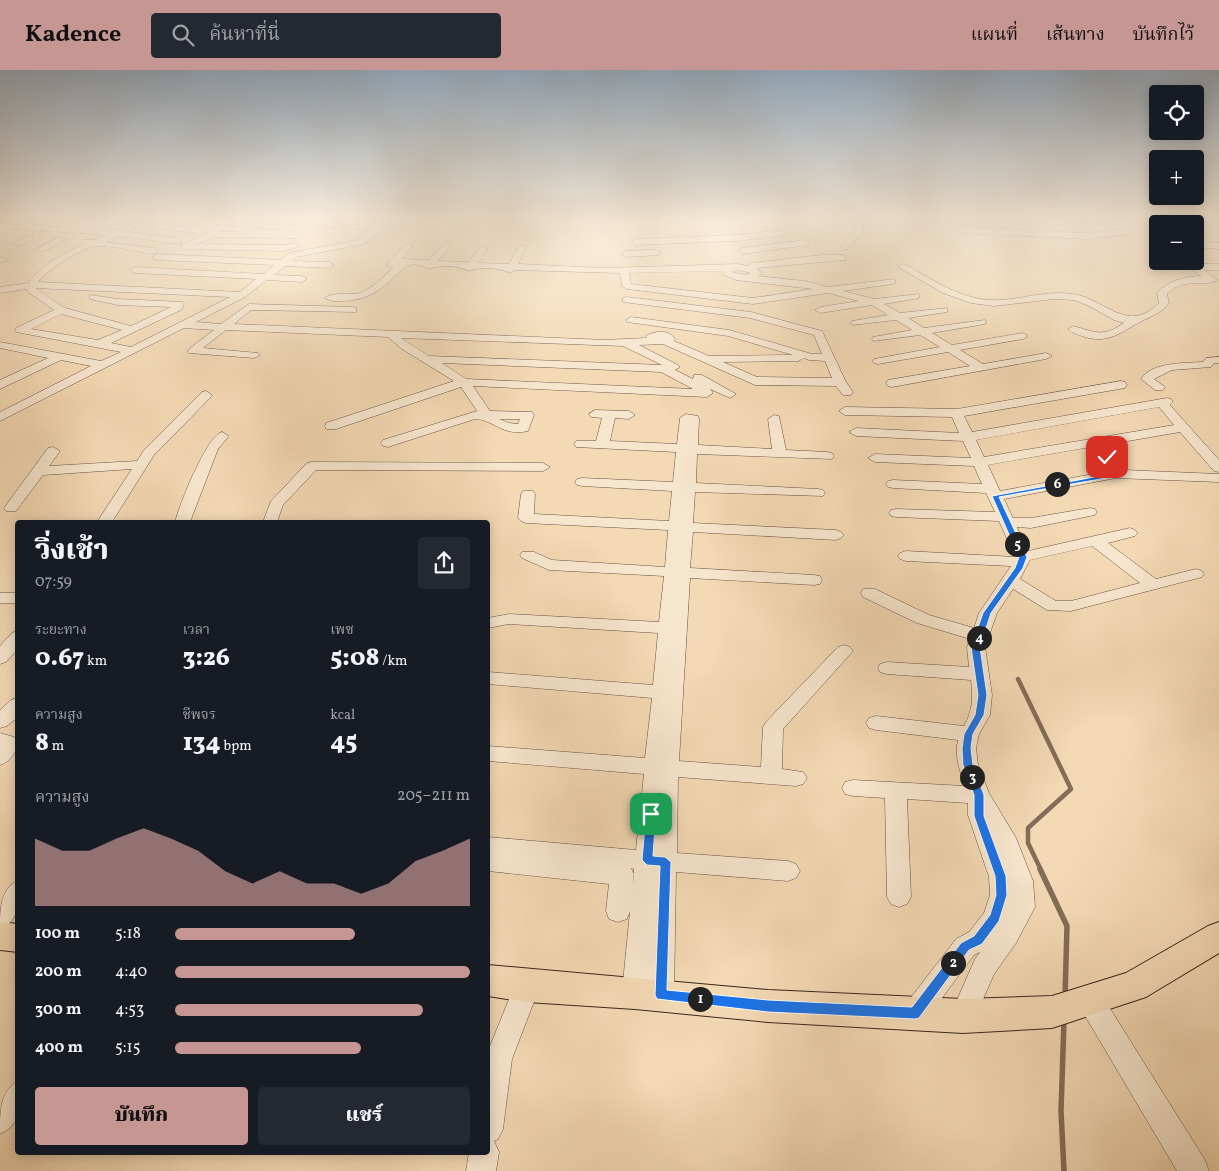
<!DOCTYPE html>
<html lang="th">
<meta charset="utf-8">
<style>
:root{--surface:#171b24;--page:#242831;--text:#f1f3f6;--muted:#9ea1a6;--accent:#c59692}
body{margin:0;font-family:Vollkorn,"Noto Serif Thai",serif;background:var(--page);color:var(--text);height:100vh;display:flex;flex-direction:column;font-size:19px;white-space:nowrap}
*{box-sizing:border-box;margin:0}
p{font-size:16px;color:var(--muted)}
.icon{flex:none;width:28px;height:28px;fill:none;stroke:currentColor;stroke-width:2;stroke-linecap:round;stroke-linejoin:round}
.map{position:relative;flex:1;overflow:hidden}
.side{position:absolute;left:15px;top:450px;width:475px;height:635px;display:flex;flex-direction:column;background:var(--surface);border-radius:5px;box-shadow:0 2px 12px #0003}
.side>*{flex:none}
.buttons{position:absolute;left:1149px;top:15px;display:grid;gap:10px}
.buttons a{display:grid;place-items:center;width:55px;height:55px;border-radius:5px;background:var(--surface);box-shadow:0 2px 12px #0003;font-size:25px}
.pin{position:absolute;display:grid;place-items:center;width:42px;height:42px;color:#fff;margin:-21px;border-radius:10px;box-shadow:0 2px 8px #0006}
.km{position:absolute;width:25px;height:25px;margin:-12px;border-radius:50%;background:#222;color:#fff;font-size:14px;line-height:25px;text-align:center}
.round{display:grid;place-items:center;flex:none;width:52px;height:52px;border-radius:5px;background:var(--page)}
.overview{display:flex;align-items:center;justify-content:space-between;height:85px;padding:0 20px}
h1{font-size:28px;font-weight:800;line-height:38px}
.metrics{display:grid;grid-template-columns:repeat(3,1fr);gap:8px;height:85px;padding:5px 20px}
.metrics div{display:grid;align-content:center}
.metrics b{font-size:25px;font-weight:800}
.metrics small{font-size:14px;font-weight:400}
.metrics p{font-size:14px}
.chart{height:140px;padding:10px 20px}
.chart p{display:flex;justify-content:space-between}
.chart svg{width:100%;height:90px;margin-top:5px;fill:var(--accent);opacity:.7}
.button{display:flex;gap:10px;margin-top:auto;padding:10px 20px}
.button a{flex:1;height:58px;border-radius:5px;background:var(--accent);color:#111;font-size:20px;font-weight:800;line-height:58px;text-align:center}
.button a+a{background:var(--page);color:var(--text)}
ul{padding:0 20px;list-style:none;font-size:16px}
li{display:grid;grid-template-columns:80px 60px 1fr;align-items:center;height:38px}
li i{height:12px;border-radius:6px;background:var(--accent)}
header{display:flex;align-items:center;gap:30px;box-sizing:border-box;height:70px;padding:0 25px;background:var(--accent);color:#111}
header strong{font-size:24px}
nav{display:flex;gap:28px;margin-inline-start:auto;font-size:18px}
.search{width:350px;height:45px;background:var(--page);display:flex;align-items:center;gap:12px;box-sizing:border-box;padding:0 18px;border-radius:5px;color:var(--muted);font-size:19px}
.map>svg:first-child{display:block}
</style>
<header>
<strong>Kadence</strong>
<div class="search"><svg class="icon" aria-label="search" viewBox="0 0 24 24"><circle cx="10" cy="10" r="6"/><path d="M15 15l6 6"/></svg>ค้นหาที่นี่</div>
<nav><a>แผนที่</a><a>เส้นทาง</a><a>บันทึกไว้</a></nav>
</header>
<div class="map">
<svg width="1219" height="1101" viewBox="0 0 1219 1101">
<rect width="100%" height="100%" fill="#f3d9b4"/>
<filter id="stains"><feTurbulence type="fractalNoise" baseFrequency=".004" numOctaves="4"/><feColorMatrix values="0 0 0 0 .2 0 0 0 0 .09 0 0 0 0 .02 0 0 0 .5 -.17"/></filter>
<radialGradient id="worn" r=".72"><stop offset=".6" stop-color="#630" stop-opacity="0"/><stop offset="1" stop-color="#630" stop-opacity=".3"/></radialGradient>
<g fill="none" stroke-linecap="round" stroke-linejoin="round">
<!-- stream-far1 -->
<polyline stroke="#836d59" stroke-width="4.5" points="1018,609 1071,719 1028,758 1028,773 1041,800"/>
<!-- stream -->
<g stroke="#836d59" stroke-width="5.5">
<polyline points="1040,799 1067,856 1065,927"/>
<polyline points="1064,951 1061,1041 1064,1101"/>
</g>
<defs>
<g id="minor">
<path d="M143,150h10l-3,2 50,6 4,3 -4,3 -58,-8 -14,6 50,6 4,3 -4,3 -59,-8 -14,6 49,6 4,3 -4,3c-16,-2 -43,-9 -58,-8 -13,1 -51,25 -58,36l202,10 16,-13 -121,-6 -5,-3 5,-3 128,7 11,-9 -118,-5 -4,-3 4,-3 125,6 9,-7 68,-13 11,-10 -112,-8 -4,-2h35l85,7 8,-7h45l-14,5 -25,-1 -23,20 -68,13 -4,4 37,1 5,3 -5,3 -44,-2 -11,9 28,1 5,3 -5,3 -35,-2 -22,17 -49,25 25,2 28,-20 103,3 4,1v4l-105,-2 -17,14 371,16 41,-2 1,-3c11,-4 21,-6 28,4l-1,2 35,15 84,-1 -65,-19 -101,-14 -1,-2 5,-3 98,13 83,24h10l-8,-19 -64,-17 -127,-16v-4l4,-1 124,15 71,19 24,51 7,10 -2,3h-8l-7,-9 -81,-1 -92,-41 -24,1 39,20 2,2 -5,3 18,9 1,-4h8l34,19 -6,4 -20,-9 3,4 -6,4 -234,-11 17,25 42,1 2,3 -6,16c-26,6 -35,-12 -53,-12l-87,28 -5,-1 -2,-3 2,-3 94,-29 -16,-24 -125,42h-10l-1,-3 1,-3 128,-42 -52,-32 -14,-12 -162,-7 -23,18 55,5 2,2 -6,3 -65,-5 -2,-2 2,-2 25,-19 -30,-2 -184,93v-9l91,-46 -30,-6 -61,29v-9l48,-22 -48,-10v-6l101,19 20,-9 -105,-20 -1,-2 1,-2 38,-18 -26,-18 -1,-3 -27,4v-6l29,-4c12,-19 36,-30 56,-39l-3,-2 1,-2h11l13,-5 -107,-7v-4l117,6 16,-6v-3zM35,218l195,9 -99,50 -20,-4 70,-33 3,-6 -1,-2 -65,-3 -28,-4v4l28,6 53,2 -40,19 -66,-18zM61,244l61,16 -24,10 -67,-11zM401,268l222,8 39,19 -233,-9zM804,288l5,2 16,1 7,17 -75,-1 -34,-15 75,-1zM442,293l219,9 32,17 -227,-10zM499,349h21l-2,5 -9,-1z"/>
<polygon points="856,150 864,150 863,162 848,179 842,179 842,175 855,161"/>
<polygon points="1108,150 1118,150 1158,166 1158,171 1135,163 1088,169 963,163 959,160 963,157 1088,163 1126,159"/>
<path d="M218,155l78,7 4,3 -4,3 -83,-1 -16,7 87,1 12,-2 4,3 -16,5 -100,-2 -4,-3 29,-14zM223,160l17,2h-20z"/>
<polygon points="784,160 787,161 787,165 736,171 635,175 631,172 635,169 736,165"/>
<polygon points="29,165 32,166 32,170 17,177 13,174"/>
<polygon points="59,167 62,168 62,172 44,181 41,182 37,179"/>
<polygon points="805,170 808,171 808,175 742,184 738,181 742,178"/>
<polygon points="1195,171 1219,173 1219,179 1195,177"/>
<path d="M447,172l4,3 -13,16 31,1 11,-15 3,-1 4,3 -9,14 31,1 10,-18 3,-1 4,3 -8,16 85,4 135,-4 10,2 4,-3 70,-8h20l3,1v4l-89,8 6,5 -4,3 46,5 24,6 67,-8v4l-3,1 -49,7 31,8 45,-5v4l-35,6 16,9 47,-5v4l-39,6 16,10 61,-8 1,2 -1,2 -53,9 20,12 71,-12 5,3 -5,3 -63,11 23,14 63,-11 6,3 -6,3 -154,28 -4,-1 -2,-3 2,-3 82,-14 -22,-14 -70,12 -4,-1 -2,-2 2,-2 66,-12 -20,-12 -47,6 -1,-2 1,-2 39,-7 -16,-10 -44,5 -1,-2 1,-2 36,-6 -16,-10 -52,8 -5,-3 5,-3 39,-6 -31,-8 -75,11 -126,-15 -5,-3 -2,-13 -105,-3 -5,3c-10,-5 -29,-7 -41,-2 -10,-5 -28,-7 -40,-2 -5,-2 -11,-6 -18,-4 -7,2 -13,8 -19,14 -14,14 -28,21 -48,22 -7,0 -14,1 -19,-3 8,-7 25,-2 35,-5 13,-5 23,-16 33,-25l-7,-3 20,-21 7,2 -11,13 27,1 15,-17zM738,200l13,3 -5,2 -14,-3zM723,201l1,4 12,5 77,9 -60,9 -122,-14 -2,-11z"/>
<polygon points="656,180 660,183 659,185 626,187 622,184 626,181"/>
<polygon points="0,187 5,188 7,190 0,193"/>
<path d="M1181,191h10l5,3h23v6h-15l13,10c-10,8 -33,-4 -50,14l2,9c-8,11 -18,13 -29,19 -19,10 -31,22 -55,15 -6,-2 -13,-4 -17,-8l5,-3c23,6 29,12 51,-3l-10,-3 -25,-14 -15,-6 -20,-1 -60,7 -23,-3 -28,-10 -45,-26 5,-3 3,1c22,12 44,27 69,33 32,8 65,-9 98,-4 33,5 54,41 86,9l-2,-10c11,-13 27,-16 44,-17z"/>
<path d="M1219,287v6h-5l-3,4 -39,3 -18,9 11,8 -2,3h-8l-14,-11c10,-17 45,-16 62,-17l3,-4z"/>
<path d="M1121,311l4,1 2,3 -2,3 -161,28 8,16 195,-34 4,1 2,3 -3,3 49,55v12l-5,-1 -34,-39 -81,14 13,8 12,16 95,4v8l-103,-4 -112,21 9,19h18l59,-10 5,1 2,3 -2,3 -5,1 -59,12 -14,-1 11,24 102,-23 5,2 3,3 -3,3 -27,7 48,36 40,-10 6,2 2,3 -2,3 -131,34 -24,-1 -34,-21 -16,24 -12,34 7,48 -2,20 -11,19 -3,14 2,17 11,28 27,45 17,43 2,26 -19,36 -22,31 -22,51 -9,4 -9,-4 -4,-9 25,-57 5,-7 -6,3 -50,67 -9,4 -9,-4 -4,-9 4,-9 50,-65 13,-7 15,-19 6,-18 -1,-18 -21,-62v-12l-61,-4 4,98 -4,7 -8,3 -8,-3 -4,-7 -2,-99 -32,-2 -8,-2 -3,-6 3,-6 8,-2 112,6c-5,-15 -11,-30 -7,-46l-82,-10 -7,-2 -3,-5 3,-5 7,-2 88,10c9,-15 9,-29 7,-46l-84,-6 -7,-2 -2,-4 2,-4 7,-2 82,5 -2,-20 3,-8 -53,-16 -54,-26 -2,-4 2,-4h12l54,26 45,13 5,-15 32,-47 -105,-5 -6,-2 -2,-3 2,-3 6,-2 109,6 -16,-36 -103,-4 -5,-1 -2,-3 2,-3 5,-1 99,3 -9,-19 -93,-5 -5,-1 -2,-3 2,-3 5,-1 89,4 -8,-18 -99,-4 -7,-4 7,-4 96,4 -8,-17 -107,-5 -7,-4 7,-4 103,5 -7,-16 -107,-2 -6,-4 6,-4 112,2zM1159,337l15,18 -190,32 -8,-17zM1085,378l17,12 8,11 -110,20 -12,-26zM1092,476l48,37 -69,18h-15l-36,-22 10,-19z"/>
<polygon points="206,321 212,325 210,328 154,385 112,452 97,452 132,399 43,405 16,441 6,441 4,438 48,378 53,377 60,381 49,396 137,391 144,380 202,322"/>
<path d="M595,340l34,1 6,4 -6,4 -14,-1 -5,23 67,3 3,-26 6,-4 12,2 1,3 -1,26 74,4 -4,-30 6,-4 5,1 7,34 41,2 5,1 2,3 -2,3 -135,-5 -1,29 122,6 5,1 2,3 -2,3 -128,-4 -2,31 143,7 5,2 3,3 -3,3 -5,2 -143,-8 -3,36 124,7 6,1 2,4 -2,4 -6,1 -124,-7 -11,183 82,6 2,-40 3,-5 72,-75 6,-2 6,2 3,4 -70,78 -1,40 21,3 4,6 -4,6 -7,2 -118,-9 -1,76 111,8 8,3 4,7 -4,7 -8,3 -112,-9 -2,123 -4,9 -9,3 -9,-3 -4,-11 -4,9 -9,3 -9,-3 -4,-9 8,-82 -3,8 -9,3 -9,-3 -3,-8 3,-27 -121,-13v-34l148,13 8,-76 -156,-13v-15l157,12 7,-60 -164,-14v-12l165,13 5,-52 -149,-9 -21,4v-10l21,-4 150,8 5,-46 -115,-6 -27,-12 -2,-3 2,-3h12l18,8 113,7 3,-37 -142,-7 -5,-2 -3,-3 3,-24 2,-3h10l2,3 -1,20 135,7 3,-30 -90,-5 -5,-1 -2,-3 2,-3 5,-1 91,4 3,-30 -100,-5 -2,-3 2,-3h20l6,-23 -11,-1 -2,-3zM631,798l3,1 -1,15 1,-9z"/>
<path d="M222,362l7,4 -11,13 -28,73h-15c4,-16 31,-86 47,-90z"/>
<polygon points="312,392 543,393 550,397 543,401 316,400 283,435 277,452 263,452 271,431 307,393"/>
<rect x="0" y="523" width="18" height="10"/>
<polygon points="18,561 18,579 6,592 0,594 0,576 12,563"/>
<polygon points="18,628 18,647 7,656 0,658 0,640 11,630"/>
<path d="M0,663l14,4c7,11 -2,24 -14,28z"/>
<path d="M18,811c0,19 3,40 -18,48 0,-19 0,-41 18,-48z"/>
<polygon points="527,904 536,907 540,916 512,989 503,1059 498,1069 494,1071 499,1082 496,1101 466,1101 469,1082 488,1082 488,981 518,907"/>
<polygon points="1090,917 1099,921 1205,1090 1209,1101 1177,1101 1081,939 1077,930 1081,921"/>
<path d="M18,1011c0,22 6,43 -18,53 0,-23 0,-43 18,-53z"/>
</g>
<g id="major">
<polygon points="0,852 18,854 18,882 0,880"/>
<polygon points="1219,852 1219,883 1146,927 1052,958 963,963 768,952 635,939 527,932 488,926 488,895 768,920 963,929 1052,926 1126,903 1208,856"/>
</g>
</defs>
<!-- minor casing -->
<use href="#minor" stroke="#685344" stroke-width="1"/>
<!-- major casing -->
<use href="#major" stroke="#39261e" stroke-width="2"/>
<!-- minor -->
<use href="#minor" fill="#f7e6ce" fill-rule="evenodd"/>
<!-- major -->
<use href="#major" fill="#f3d9b4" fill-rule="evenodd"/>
</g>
<!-- sky -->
<linearGradient id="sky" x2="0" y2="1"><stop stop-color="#93aabf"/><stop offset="0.49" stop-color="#faeedd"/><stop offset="1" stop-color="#faeedd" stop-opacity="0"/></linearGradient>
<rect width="1219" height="304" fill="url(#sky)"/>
<!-- route -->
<polygon fill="#1a73e8" stroke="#fff" points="1105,386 1109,386 1124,404 1123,405 999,427 1027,487 1023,498 991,543 980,577 987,625 984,645 973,664 971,678 973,695 984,725 984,746 1006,806 1007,825 999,851 982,874 969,880 919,948 915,949 768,942 657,929 655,925 660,796 647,795 642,790 646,744 651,740 656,744 653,786 665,787 671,792 667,920 768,930 912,937 961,873 974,866 990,845 996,825 995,806 974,746 974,725 963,695 962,678 964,664 975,645 978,625 971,577 983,543 1015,498 1019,487 992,426 1116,403 1104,387"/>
<rect width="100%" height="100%" filter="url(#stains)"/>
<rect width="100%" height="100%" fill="url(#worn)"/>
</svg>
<div class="buttons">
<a><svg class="icon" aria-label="locate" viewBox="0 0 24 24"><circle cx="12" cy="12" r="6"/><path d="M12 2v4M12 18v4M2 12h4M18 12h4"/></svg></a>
<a>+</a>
<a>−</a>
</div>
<div class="pin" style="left:651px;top:744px;background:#1e9e55"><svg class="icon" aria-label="arrive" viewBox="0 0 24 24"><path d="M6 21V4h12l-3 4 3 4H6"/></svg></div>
<div class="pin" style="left:1107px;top:387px;background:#d93025"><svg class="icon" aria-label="check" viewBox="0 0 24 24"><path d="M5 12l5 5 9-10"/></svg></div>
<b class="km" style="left:700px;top:929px">1</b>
<b class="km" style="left:953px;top:893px">2</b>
<b class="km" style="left:972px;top:707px">3</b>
<b class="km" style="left:979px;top:568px">4</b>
<b class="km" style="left:1017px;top:474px">5</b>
<b class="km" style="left:1057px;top:414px">6</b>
<section class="side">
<div class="overview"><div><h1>วิ่งเช้า</h1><p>07:59</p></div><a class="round"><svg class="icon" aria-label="share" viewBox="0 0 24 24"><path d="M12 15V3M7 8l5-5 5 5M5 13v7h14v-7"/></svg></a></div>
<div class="metrics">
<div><p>ระยะทาง</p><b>0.67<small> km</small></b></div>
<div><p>เวลา</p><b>3:26</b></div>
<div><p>เพซ</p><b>5:08<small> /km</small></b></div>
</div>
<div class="metrics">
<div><p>ความสูง</p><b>8<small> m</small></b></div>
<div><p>ชีพจร</p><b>134<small> bpm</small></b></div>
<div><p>kcal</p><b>45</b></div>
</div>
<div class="chart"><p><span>ความสูง</span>205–211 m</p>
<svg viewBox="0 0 160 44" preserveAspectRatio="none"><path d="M0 44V11L10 17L20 17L30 11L40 6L50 11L60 17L70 27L80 33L90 27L100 33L110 33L120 38L130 33L140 22L150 17L160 11V44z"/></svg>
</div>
<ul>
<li><b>100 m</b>5:18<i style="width:61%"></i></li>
<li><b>200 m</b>4:40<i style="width:100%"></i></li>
<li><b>300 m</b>4:53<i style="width:84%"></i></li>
<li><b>400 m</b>5:15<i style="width:63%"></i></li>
</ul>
<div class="button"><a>บันทึก</a><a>แชร์</a></div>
</section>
</div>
